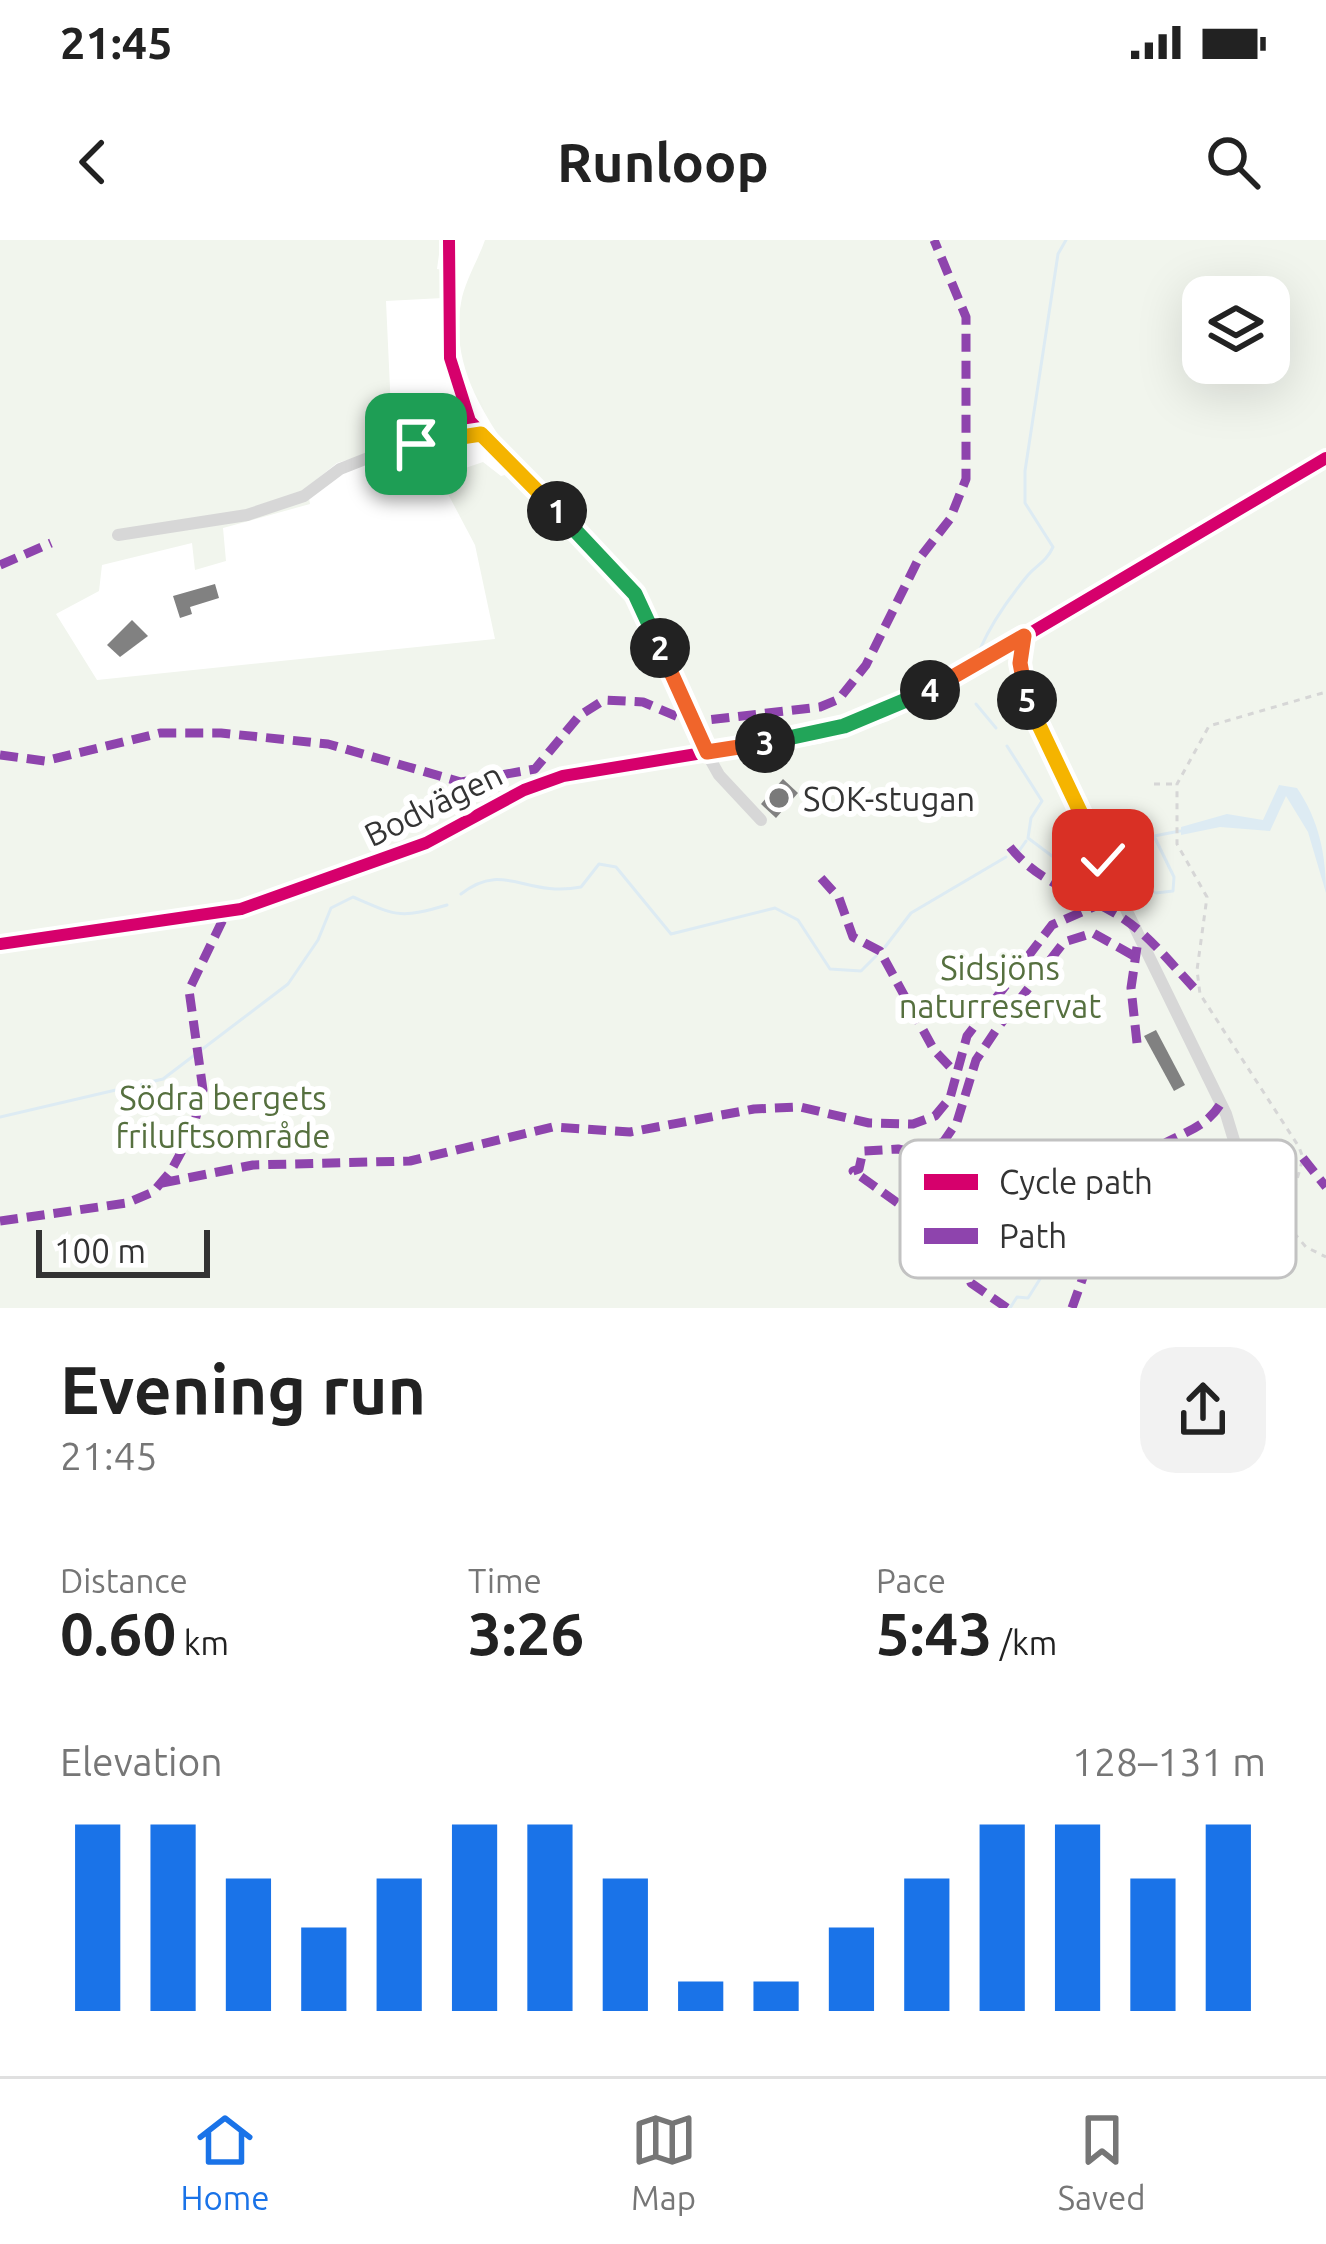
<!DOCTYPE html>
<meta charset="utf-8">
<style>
:root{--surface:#fff;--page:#f2f2f2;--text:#222;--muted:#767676;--line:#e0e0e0;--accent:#1a73e8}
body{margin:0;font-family:Ubuntu,sans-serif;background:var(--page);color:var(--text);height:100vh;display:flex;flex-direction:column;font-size:45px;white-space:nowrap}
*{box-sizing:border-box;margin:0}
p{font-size:39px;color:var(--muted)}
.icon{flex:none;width:66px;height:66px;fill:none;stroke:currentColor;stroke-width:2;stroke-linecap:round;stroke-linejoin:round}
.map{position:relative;height:1068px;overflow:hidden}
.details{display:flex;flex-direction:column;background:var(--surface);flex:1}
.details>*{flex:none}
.fabs{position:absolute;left:1182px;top:36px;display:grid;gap:24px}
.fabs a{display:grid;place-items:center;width:108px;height:108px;border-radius:24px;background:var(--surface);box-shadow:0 12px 48px #0002;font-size:60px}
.scale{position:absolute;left:36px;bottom:30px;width:174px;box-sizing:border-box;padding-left:12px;border:6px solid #333;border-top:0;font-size:33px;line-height:42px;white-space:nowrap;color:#333;-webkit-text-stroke:9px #fff;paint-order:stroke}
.pin{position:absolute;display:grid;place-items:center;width:102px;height:102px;color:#fff;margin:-51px;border-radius:24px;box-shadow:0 6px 18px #0006}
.km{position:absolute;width:60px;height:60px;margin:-30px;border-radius:50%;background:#222;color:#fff;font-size:33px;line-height:60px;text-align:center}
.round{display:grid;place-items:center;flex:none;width:126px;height:126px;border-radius:36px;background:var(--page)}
.summary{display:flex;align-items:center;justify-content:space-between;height:204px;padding:0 60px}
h1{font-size:66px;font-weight:700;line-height:90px}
.stats{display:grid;grid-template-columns:repeat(3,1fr);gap:18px;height:204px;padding:12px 60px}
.stats div{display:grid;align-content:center}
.stats b{font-size:60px;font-weight:700}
.stats small{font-size:33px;font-weight:400}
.stats p{font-size:33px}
.chart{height:336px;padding:24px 60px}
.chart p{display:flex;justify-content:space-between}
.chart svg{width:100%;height:216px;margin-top:12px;stroke:var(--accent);stroke-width:6}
.status{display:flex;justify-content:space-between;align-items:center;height:84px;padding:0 60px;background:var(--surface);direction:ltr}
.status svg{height:33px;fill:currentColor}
header{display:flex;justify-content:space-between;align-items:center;height:156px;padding:0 60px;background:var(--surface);font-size:54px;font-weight:700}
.tab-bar{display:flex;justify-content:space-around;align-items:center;height:168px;border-top:3px solid var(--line);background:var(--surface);font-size:33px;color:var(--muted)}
.tab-bar a{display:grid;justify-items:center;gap:6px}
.tab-bar .current{color:var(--accent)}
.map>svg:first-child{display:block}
</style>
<div class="status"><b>21:45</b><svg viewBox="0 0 49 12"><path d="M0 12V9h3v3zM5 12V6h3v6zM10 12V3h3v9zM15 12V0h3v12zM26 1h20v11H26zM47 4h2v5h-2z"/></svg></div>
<header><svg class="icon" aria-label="back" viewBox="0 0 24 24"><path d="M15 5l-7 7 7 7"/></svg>Runloop<svg class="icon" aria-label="search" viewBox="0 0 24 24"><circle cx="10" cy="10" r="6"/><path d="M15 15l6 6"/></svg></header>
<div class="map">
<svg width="1326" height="1068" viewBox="0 0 1326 1068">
<rect width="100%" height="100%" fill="#fff"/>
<!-- green -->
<path fill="#f1f5ed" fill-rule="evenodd" d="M0,0h441l-4,29 6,1v28l-57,3 5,109 28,-1 31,-15 10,33 -123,36 -30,24 3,17 -87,24 3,33 -31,9 -3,-27 -90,22 -3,26 -43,23 41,66 398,-41 -20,-94 -36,-68 44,-15 18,14 22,-6c-35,-48 -74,-102 -62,-167 3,-20 17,-43 24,-63h841v1068h-1326zM1203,57h66v66h-66z"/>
<!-- water -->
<path fill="#ddebf3" d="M1279,545l18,3c22,32 29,67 29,105l-18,-61 -22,-36 -16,35 -50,-4 -39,8v-8l46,-13 36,6z"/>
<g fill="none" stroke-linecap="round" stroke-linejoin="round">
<!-- stream -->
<g stroke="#ddebf3" stroke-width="3">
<path d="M980,409c12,-27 29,-51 48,-74 10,-11 18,-13 25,-28l-28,-44v-32l33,-217 8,-14"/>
<polyline points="976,464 996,488"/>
<polyline points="1007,506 1042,561 1031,578 1028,598 1072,631 1099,632"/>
<polyline points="1017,614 1026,601"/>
<polyline points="1115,634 1156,653 1173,651 1174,637 1154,596 1180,591"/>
<path d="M461,654c43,-34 64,4 120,-7l18,-23 17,3 55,67 104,-26 23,12 32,49 31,2 15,-15"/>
<polyline points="885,707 911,673 1006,617"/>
<path d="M0,877l163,-38 125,-95 30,-44 13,-32 22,-11c44,19 46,22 94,8"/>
<polyline points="1010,1068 1017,1057 1028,1058 1040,1039 1039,1015"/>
</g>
</g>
<!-- building -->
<g fill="#818181">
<polygon points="215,344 219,358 190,367 192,374 180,378 173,356"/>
<polygon points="132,380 148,396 120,417 107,405"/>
<polygon points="783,539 798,553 776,578 761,564"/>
<polygon points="1156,790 1185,845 1174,851 1144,796"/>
</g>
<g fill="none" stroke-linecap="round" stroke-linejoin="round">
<!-- path -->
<g stroke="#d6d6d6" stroke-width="3" stroke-dasharray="6 6" stroke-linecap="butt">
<polyline points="1154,544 1175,544"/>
<polyline points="1291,961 1303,918 1299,907 1200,754 1197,730 1207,657 1177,604 1177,544 1209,486 1326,452"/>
<polyline points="1294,993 1306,1007 1326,1017"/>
</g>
<!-- minor -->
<g stroke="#d7d7d7" stroke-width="12">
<polyline points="449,0 450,118 470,181 635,354 692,487 719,535 761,580"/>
<polyline points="118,295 247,275 304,256 340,229 373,216 481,194"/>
<polyline points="1024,396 1021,440 1031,475 1226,874 1236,907 1288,981"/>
<polyline points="0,704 241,669 426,603 524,550 563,536 818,494 884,472 961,434 1326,218"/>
</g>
<!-- quiet -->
<g stroke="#8e44ad" stroke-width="9" stroke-dasharray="18 9" stroke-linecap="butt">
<polyline points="0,325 51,303"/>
<polyline points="0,515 45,521 160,493 221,493 328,504 461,542 535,529 579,476 604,460 643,462 690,482 820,467 839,459 866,425 918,320 950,279 966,239 966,77 934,0"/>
<path d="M1010,607c28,35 64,44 101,64 37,20 60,54 89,83"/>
<polyline points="821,638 839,658 853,697 880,711 934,810 954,831"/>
<polyline points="1137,803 1131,748 1137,707"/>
<polyline points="1303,918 1326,947"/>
<polyline points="162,943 253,925 410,921 553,887 630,892 754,869 800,867 869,883 913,884 935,876 950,858 967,796 1052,685 1098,665"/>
<polyline points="0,981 127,963 153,952 171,931 192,892 203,850 189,750 227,671"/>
<polyline points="1007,1068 971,1043 956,993 909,971 853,931 859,929 863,911 898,909 923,915 944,901 957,882 976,820 996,790 1064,702 1093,693 1134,716"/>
<path d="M1072,1068c17,-46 35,-108 67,-145 23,-28 63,-27 82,-60"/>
</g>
<defs>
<g id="cycleway">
<polyline points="449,0 450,118 470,181 635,354 707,512"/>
<polyline points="0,704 241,669 426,603 524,550 563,536 818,494 884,472 961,434 1326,218"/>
</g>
</defs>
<!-- cycleway casing -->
<use href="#cycleway" stroke="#fff" stroke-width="20"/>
<!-- cycleway -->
<use href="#cycleway" stroke="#d6006c" stroke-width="12"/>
</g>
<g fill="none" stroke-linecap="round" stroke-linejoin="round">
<defs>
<polyline id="split-1" points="416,204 481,194 557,271"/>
<polyline id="split-2" points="557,271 635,354 660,408"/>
<polyline id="split-3" points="660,408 707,512 765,503"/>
<polyline id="split-4" points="765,503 844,486 930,450"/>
<polyline id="split-5" points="930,450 1024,396 1020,423 1027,460"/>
<polyline id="split-6" points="1027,460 1103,620"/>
</defs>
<!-- split-1 casing -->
<use href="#split-1" stroke="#fff" stroke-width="24"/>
<!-- split-2 casing -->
<use href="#split-2" stroke="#fff" stroke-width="24"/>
<!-- split-3 casing -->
<use href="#split-3" stroke="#fff" stroke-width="24"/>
<!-- split-4 casing -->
<use href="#split-4" stroke="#fff" stroke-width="24"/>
<!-- split-5 casing -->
<use href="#split-5" stroke="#fff" stroke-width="24"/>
<!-- split-6 casing -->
<use href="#split-6" stroke="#fff" stroke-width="24"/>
<!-- split-1 -->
<use href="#split-1" stroke="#f5b400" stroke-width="15"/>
<!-- split-2 -->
<use href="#split-2" stroke="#22a559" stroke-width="15"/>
<!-- split-3 -->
<use href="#split-3" stroke="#f0652b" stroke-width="15"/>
<!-- split-4 -->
<use href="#split-4" stroke="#22a559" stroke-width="15"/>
<!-- split-5 -->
<use href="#split-5" stroke="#f0652b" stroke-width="15"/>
<!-- split-6 -->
<use href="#split-6" stroke="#f5b400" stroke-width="15"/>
</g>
<!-- markers -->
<circle fill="#7a7a7a" stroke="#fff" stroke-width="4.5" cx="779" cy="558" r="12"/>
<g text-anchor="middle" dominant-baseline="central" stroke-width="12" stroke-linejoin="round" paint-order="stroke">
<!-- poi labels -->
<g font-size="33" fill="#333" stroke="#fff" text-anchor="start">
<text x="803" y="558">SOK-stugan</text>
</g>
<!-- street labels -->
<g font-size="33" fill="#333" stroke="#fff">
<text transform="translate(433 564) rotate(-26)">Bodvägen</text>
</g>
<!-- park labels -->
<g font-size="33" fill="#56703f" stroke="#fff">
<text x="1000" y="727">Sidsjöns<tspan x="1000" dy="38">naturreservat</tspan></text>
<text x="223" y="857">Södra bergets<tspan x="223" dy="38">friluftsområde</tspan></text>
</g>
</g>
<!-- legend -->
<rect x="900" y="900" width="396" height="138" rx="18" fill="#fff" stroke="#c2c2c2" stroke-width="3"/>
<rect x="924" y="934" width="54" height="16" fill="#d6006c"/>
<rect x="924" y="988" width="54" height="16" fill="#8e44ad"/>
<g font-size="33" fill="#333">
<text x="999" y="954">Cycle path</text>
<text x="999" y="1008">Path</text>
</g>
</svg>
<div class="fabs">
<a><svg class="icon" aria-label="layers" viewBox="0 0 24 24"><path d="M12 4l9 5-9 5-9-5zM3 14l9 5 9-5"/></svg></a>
</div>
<div class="scale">100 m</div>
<div class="pin" style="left:416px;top:204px;background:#1e9e55"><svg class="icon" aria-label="arrive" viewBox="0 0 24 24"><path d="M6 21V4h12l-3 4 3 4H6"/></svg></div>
<div class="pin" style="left:1103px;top:620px;background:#d93025"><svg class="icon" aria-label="check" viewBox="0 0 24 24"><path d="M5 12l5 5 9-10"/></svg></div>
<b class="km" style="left:557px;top:271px">1</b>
<b class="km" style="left:660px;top:408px">2</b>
<b class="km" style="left:765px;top:503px">3</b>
<b class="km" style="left:930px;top:450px">4</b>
<b class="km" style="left:1027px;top:460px">5</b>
</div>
<section class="details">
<div class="summary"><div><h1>Evening run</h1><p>21:45</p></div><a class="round"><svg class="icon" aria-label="share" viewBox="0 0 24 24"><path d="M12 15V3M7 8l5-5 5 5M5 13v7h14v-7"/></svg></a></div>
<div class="stats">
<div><p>Distance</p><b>0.60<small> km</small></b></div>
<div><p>Time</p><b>3:26</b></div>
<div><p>Pace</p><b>5:43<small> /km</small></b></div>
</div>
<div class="chart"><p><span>Elevation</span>128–131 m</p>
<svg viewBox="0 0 160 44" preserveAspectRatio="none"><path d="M5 44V6M15 44V6M25 44V17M35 44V27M45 44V17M55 44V6M65 44V6M75 44V17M85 44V38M95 44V38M105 44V27M115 44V17M125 44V6M135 44V6M145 44V17M155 44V6"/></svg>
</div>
</section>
<nav class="tab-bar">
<a class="current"><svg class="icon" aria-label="home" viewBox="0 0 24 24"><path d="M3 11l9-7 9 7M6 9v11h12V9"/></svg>Home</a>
<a><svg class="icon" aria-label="map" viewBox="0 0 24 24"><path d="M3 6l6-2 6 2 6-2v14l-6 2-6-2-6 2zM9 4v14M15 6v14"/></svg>Map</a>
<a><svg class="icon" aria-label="saved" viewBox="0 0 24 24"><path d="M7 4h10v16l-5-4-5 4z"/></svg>Saved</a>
</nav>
